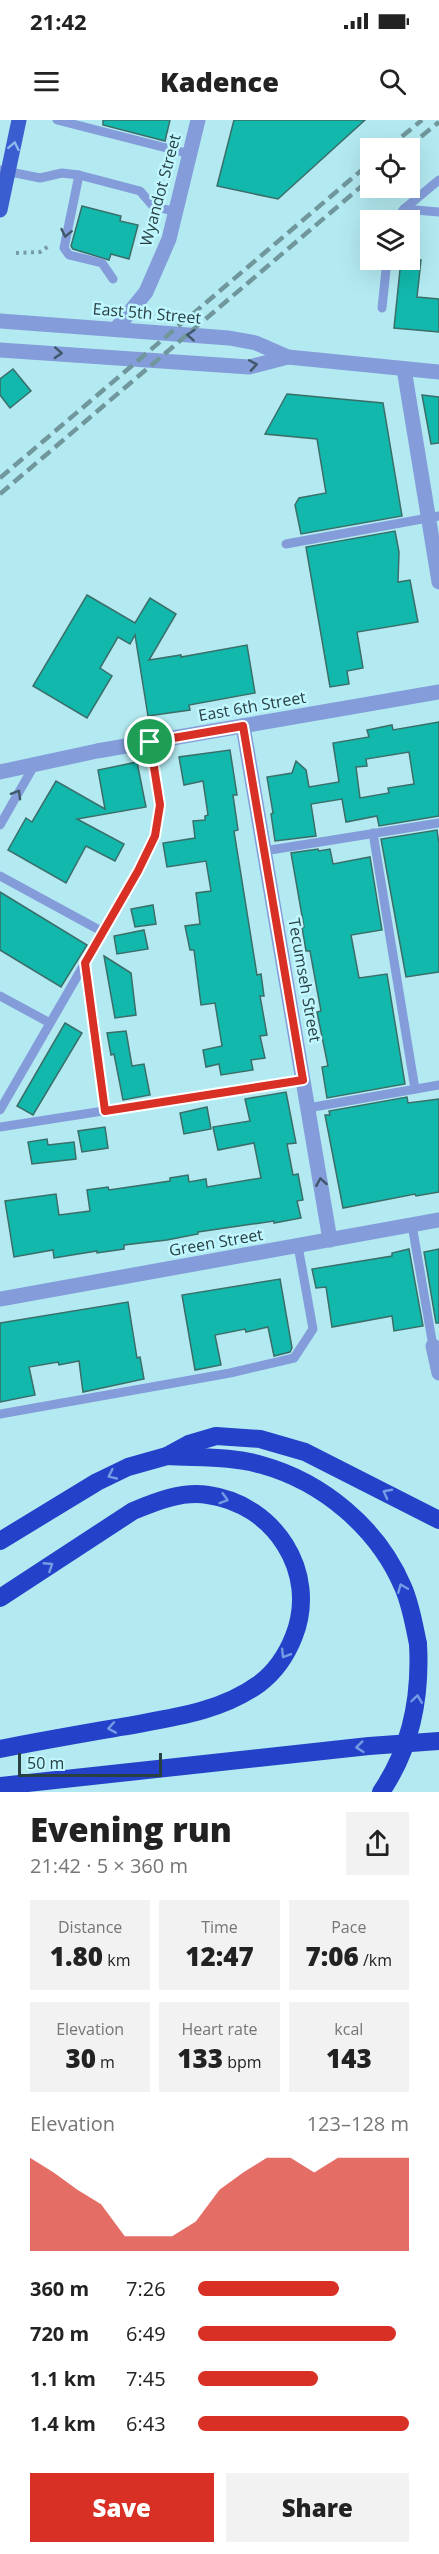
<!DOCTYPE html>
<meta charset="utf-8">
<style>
:root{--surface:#fff;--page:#f2f2f2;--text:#222;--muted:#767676;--accent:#d93025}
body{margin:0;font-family:"Open Sans",sans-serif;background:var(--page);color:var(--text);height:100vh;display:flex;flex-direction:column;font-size:22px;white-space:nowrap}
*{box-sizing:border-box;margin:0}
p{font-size:20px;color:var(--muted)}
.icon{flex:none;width:33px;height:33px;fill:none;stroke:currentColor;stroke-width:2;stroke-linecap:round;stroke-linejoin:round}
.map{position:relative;height:1672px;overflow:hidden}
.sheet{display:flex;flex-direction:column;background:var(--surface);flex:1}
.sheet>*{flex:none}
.buttons{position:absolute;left:360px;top:18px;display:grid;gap:12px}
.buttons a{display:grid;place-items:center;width:60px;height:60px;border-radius:0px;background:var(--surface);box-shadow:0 6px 24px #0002;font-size:30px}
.scale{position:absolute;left:18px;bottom:15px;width:144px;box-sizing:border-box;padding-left:6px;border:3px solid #294043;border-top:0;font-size:16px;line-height:21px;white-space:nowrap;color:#294043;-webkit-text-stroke:4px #c0f7ff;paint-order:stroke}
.pin{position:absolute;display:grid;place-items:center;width:51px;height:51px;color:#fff;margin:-26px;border:3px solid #fff;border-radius:50%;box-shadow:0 2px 6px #0007}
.round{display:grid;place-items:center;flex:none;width:63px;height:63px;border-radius:0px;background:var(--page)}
.head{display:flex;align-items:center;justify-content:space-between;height:102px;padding:0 30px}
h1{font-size:33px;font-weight:800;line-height:45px}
.metrics{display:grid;grid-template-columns:repeat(3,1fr);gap:9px;height:102px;padding:6px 30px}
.metrics div{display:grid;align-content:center;border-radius:0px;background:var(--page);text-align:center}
.metrics b{font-size:26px;font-weight:800}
.metrics small{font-size:16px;font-weight:400}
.metrics p{font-size:16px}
.chart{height:168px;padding:12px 30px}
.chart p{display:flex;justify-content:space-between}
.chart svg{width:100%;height:108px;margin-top:6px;fill:var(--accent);opacity:.7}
.primary-button{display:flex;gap:12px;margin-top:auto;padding:12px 30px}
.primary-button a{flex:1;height:69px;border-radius:0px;background:var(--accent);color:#fff;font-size:24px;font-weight:800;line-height:69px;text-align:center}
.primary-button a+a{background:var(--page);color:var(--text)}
ul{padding:0 30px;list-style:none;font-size:20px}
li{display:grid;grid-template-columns:96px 72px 1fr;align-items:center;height:45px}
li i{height:15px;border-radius:8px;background:var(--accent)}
.status{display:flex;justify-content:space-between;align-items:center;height:42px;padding:0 30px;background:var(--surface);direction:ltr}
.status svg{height:16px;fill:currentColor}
header{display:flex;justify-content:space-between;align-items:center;height:78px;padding:0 30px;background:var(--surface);font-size:27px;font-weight:800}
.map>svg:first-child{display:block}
</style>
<div class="status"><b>21:42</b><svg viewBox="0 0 49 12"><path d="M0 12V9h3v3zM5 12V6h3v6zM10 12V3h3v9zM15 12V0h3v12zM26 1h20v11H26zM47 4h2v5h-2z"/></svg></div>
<header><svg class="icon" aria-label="menu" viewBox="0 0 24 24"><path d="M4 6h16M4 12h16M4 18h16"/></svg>Kadence<svg class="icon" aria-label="search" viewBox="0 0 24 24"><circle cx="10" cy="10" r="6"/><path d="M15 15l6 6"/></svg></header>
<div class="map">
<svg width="439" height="1672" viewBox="0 0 439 1672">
<rect width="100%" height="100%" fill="#b3eaf1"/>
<!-- building -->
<g fill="#12b8ac" stroke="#3b6e69" stroke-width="1.5" fill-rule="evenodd">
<polygon points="103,0 170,0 165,21 103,5"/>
<polygon points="234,0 365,0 278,79 217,66"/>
<polygon points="82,86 121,96 120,101 138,105 129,139 111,134 109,140 73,129 71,126"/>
<polygon points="401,140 421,140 417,177 439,179 439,212 394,208"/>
<polygon points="13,249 31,271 10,288 0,275 0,259"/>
<polygon points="287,274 383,283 402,396 301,414 295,385 299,378 326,373 317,319 265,314"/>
<polygon points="422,275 439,277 439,323 431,324"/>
<polygon points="395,411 399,432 398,462 410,460 418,502 357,512 363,548 347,551 349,564 330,567 306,427"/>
<polygon points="87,475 135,503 150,478 176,494 149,540 181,535 181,537 247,525 255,573 189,585 190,590 148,596 135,515 130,524 118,517 100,548 112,556 87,598 33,566"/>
<path d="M439,602v94l-60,10 -2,-10 -31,6 -4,-23 -31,5 5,32 -41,5 -4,-27 2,-1 -6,-36 25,-4 4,-12 10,9 3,17 30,-5 -6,-39 36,-6 -2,-7 25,-5 1,5zM409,632l5,32 -26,4 1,5 -29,5 -4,-31 11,-1 -1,-7z"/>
<polygon points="230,630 237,675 233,675 238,710 234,711 257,855 261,854 264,876 260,876 267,915 260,916 265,938 251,940 253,950 221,955 219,944 206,947 203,930 222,926 215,883 201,885 194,830 190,830 185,806 200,804 196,773 211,771 206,741 167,747 163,723 195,718 193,701 205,700 205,696 208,695 203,661 184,665 179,637"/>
<polygon points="137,642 146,687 77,699 124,724 115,741 86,726 66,763 8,730 26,698 32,702 56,661 105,689 98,650"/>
<polygon points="437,710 439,724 439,852 406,857 381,719"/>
<polygon points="318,729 319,731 330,729 333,744 370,737 382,810 351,815 359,858 387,854 405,964 327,978 322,947 328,946 317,892 321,891 310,831 306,831 302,807 304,807 291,733"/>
<polygon points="0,772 87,825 61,867 0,830"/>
<polygon points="153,785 156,804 135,807 131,789"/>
<polygon points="144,810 148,829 117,834 114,816"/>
<polygon points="104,836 131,853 136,895 115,898"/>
<polygon points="65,903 82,913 33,995 17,986"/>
<polygon points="126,911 132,946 144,944 150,975 123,980 114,934 111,935 107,913"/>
<polygon points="286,972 296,1023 287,1024 293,1055 298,1054 303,1080 297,1081 301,1098 274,1103 274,1101 198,1112 198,1114 167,1120 124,1125 124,1129 97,1133 97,1131 54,1138 53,1130 14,1137 5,1081 56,1074 59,1095 90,1091 87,1070 108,1067 109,1070 170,1061 170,1058 188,1055 189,1062 206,1059 207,1067 261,1058 254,1023 218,1030 213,1007 250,1001 245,979"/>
<polygon points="407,977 408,983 439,979 439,1072 416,1076 415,1074 343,1088 325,995 330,995 329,991"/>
<polygon points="207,987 211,1009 184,1014 180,993"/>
<polygon points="105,1007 108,1028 82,1032 78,1011"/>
<polygon points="47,1019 48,1025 74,1022 76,1039 32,1044 28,1022"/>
<polygon points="409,1129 423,1206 394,1211 392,1196 332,1207 326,1167 316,1168 312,1149 392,1136 392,1133"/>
<polygon points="439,1129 439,1203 436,1203 424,1132"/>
<polygon points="280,1159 292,1228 290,1232 274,1236 268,1207 246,1212 245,1209 215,1215 221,1245 195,1250 182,1175"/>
<polygon points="128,1182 137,1238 140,1237 144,1259 83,1272 79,1241 59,1245 58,1242 29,1247 35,1275 0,1282 0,1203"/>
</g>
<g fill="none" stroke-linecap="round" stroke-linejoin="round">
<!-- path -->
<polyline stroke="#749ca1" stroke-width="4" stroke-dasharray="3 4.5" stroke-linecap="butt" points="16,133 40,132 50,125"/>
<!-- service -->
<g stroke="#849dda" stroke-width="9">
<polyline points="57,0 190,34"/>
<polyline points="0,50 40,58 62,53 79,55 140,71 153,86 176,92"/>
<polyline points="79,55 64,128 69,135 102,143 113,159"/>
<polyline points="404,89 439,92"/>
<polyline points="396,100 404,89 439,60"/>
<polyline points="382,188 387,140"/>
<polyline points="286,424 439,396"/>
<polyline points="0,705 35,644"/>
<polyline points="373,713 415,969"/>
<polyline points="264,731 439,703"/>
<polyline points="0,756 103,812"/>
<polyline points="85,843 105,991"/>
<polyline points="0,876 50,903"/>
<polyline points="308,988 439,965"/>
<polyline points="0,990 138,751 155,716 160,685 150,622"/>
<polyline points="0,1007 303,960"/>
<polyline points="412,1105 433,1226 437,1225"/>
<polyline points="0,1294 230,1253 294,1238 313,1209 298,1126"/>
</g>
<!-- minor -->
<g stroke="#849dda" stroke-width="15">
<polyline points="116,209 146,172 169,119 198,0"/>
<polyline points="404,249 439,462"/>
<polyline points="243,606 330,1120"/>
<polyline points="0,652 97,631 439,572"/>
<polyline points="0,1179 439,1100"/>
<polyline points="433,1226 439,1253"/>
</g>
<!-- tertiary -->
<g stroke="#849dda" stroke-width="15">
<polyline points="0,201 229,218 256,223 288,237 439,252"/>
<polyline points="0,230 249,247 288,237"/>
</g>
<!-- primary -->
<polyline stroke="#3a5ecf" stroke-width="15" points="0,90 19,0"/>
<!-- motorway -->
<g stroke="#2342c9" stroke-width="18">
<path d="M167,1336c31,2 65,0 95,9 61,17 116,63 141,122 8,18 11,38 15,57"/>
<polyline points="0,1421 97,1362 128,1347 167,1336 189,1324 216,1316 260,1319 305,1332 439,1400"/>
<path d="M0,1478l133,-87c24,-10 49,-20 75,-16 66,9 111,77 86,141 -7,18 -19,36 -35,48 -40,29 -90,34 -138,43 -40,7 -81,14 -121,22"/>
<polyline points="0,1666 369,1626 439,1621"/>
</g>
<!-- rail -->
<g stroke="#70979c" stroke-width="4.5" stroke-dasharray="12 6" stroke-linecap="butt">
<polyline points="388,28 422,0"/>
<polyline points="407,28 439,2"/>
<polyline points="0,358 370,43"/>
<polyline points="0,374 370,59"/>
</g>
<!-- motorway-bridge -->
<path stroke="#2342c9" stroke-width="18" d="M381,1672c30,-44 40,-95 37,-148"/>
</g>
<!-- one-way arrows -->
<defs><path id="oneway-chevron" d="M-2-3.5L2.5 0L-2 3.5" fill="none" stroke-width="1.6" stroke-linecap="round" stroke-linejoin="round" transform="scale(1.5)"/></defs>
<use stroke="#8abaec" href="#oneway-chevron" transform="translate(14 26) rotate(-78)"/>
<g stroke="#405769">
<use href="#oneway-chevron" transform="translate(66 113) rotate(102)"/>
<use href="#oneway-chevron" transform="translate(191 215) rotate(-176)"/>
<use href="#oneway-chevron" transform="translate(58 233) rotate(3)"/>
<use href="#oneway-chevron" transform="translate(253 245) rotate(-9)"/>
<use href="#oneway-chevron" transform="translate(17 674) rotate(-60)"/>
<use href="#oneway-chevron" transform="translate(321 1062) rotate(-100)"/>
</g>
<g stroke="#729ce4">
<use href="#oneway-chevron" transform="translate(112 1355) rotate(155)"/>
<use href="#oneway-chevron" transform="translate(387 1373) rotate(-152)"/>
<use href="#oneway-chevron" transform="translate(224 1379) rotate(16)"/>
<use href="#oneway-chevron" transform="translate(49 1446) rotate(-33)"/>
<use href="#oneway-chevron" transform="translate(402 1468) rotate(-112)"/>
<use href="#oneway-chevron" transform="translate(285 1534) rotate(121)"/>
<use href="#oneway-chevron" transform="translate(417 1579) rotate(-82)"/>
<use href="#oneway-chevron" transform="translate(112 1608) rotate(170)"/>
<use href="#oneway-chevron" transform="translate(360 1627) rotate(174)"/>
</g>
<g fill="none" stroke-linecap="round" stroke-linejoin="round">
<defs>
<polygon id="route" points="243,606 303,960 105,991 85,843 138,751 155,716 160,685 150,622"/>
</defs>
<!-- route casing -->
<use href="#route" stroke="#fff" stroke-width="12"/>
<!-- route -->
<use href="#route" stroke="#d93025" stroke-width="8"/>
</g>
<g text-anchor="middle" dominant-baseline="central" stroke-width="5" stroke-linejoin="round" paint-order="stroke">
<!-- street labels -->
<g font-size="16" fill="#294043" stroke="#c0f7ff">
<text transform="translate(160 70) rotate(-75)">Wyandot Street</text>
<text transform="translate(147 193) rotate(5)">East 5th Street</text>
<text transform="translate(252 586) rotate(-10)">East 6th Street</text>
<text transform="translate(305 860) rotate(80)">Tecumseh Street</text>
<text transform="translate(216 1122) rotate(-10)">Green Street</text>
</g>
</g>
</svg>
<div class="buttons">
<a><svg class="icon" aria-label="locate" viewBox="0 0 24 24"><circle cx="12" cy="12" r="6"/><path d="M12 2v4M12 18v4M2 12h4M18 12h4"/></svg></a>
<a><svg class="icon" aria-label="layers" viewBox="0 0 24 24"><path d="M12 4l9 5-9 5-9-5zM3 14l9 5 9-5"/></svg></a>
</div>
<div class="scale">50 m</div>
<div class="pin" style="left:150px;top:622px;background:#1e9e55"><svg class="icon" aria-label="arrive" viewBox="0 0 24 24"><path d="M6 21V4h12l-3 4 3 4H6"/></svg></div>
</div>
<section class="sheet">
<div class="head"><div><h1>Evening run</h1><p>21:42 · 5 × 360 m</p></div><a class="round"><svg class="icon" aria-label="share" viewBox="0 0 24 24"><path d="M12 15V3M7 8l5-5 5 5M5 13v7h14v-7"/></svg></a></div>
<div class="metrics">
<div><p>Distance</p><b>1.80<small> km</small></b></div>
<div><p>Time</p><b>12:47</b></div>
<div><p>Pace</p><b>7:06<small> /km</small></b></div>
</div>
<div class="metrics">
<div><p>Elevation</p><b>30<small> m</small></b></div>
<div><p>Heart rate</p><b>133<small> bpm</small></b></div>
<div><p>kcal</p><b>143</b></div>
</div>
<div class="chart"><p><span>Elevation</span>123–128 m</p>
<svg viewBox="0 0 160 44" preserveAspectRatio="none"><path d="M0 44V6L10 12L20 19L30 25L40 38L50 38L60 38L70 32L80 19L90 12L100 6L110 6L120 12L130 6L140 6L150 6L160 6V44z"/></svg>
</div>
<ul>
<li><b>360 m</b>7:26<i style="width:67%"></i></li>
<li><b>720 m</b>6:49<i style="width:94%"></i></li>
<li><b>1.1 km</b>7:45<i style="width:57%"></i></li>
<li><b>1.4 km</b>6:43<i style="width:100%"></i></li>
</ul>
<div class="primary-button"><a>Save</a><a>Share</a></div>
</section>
